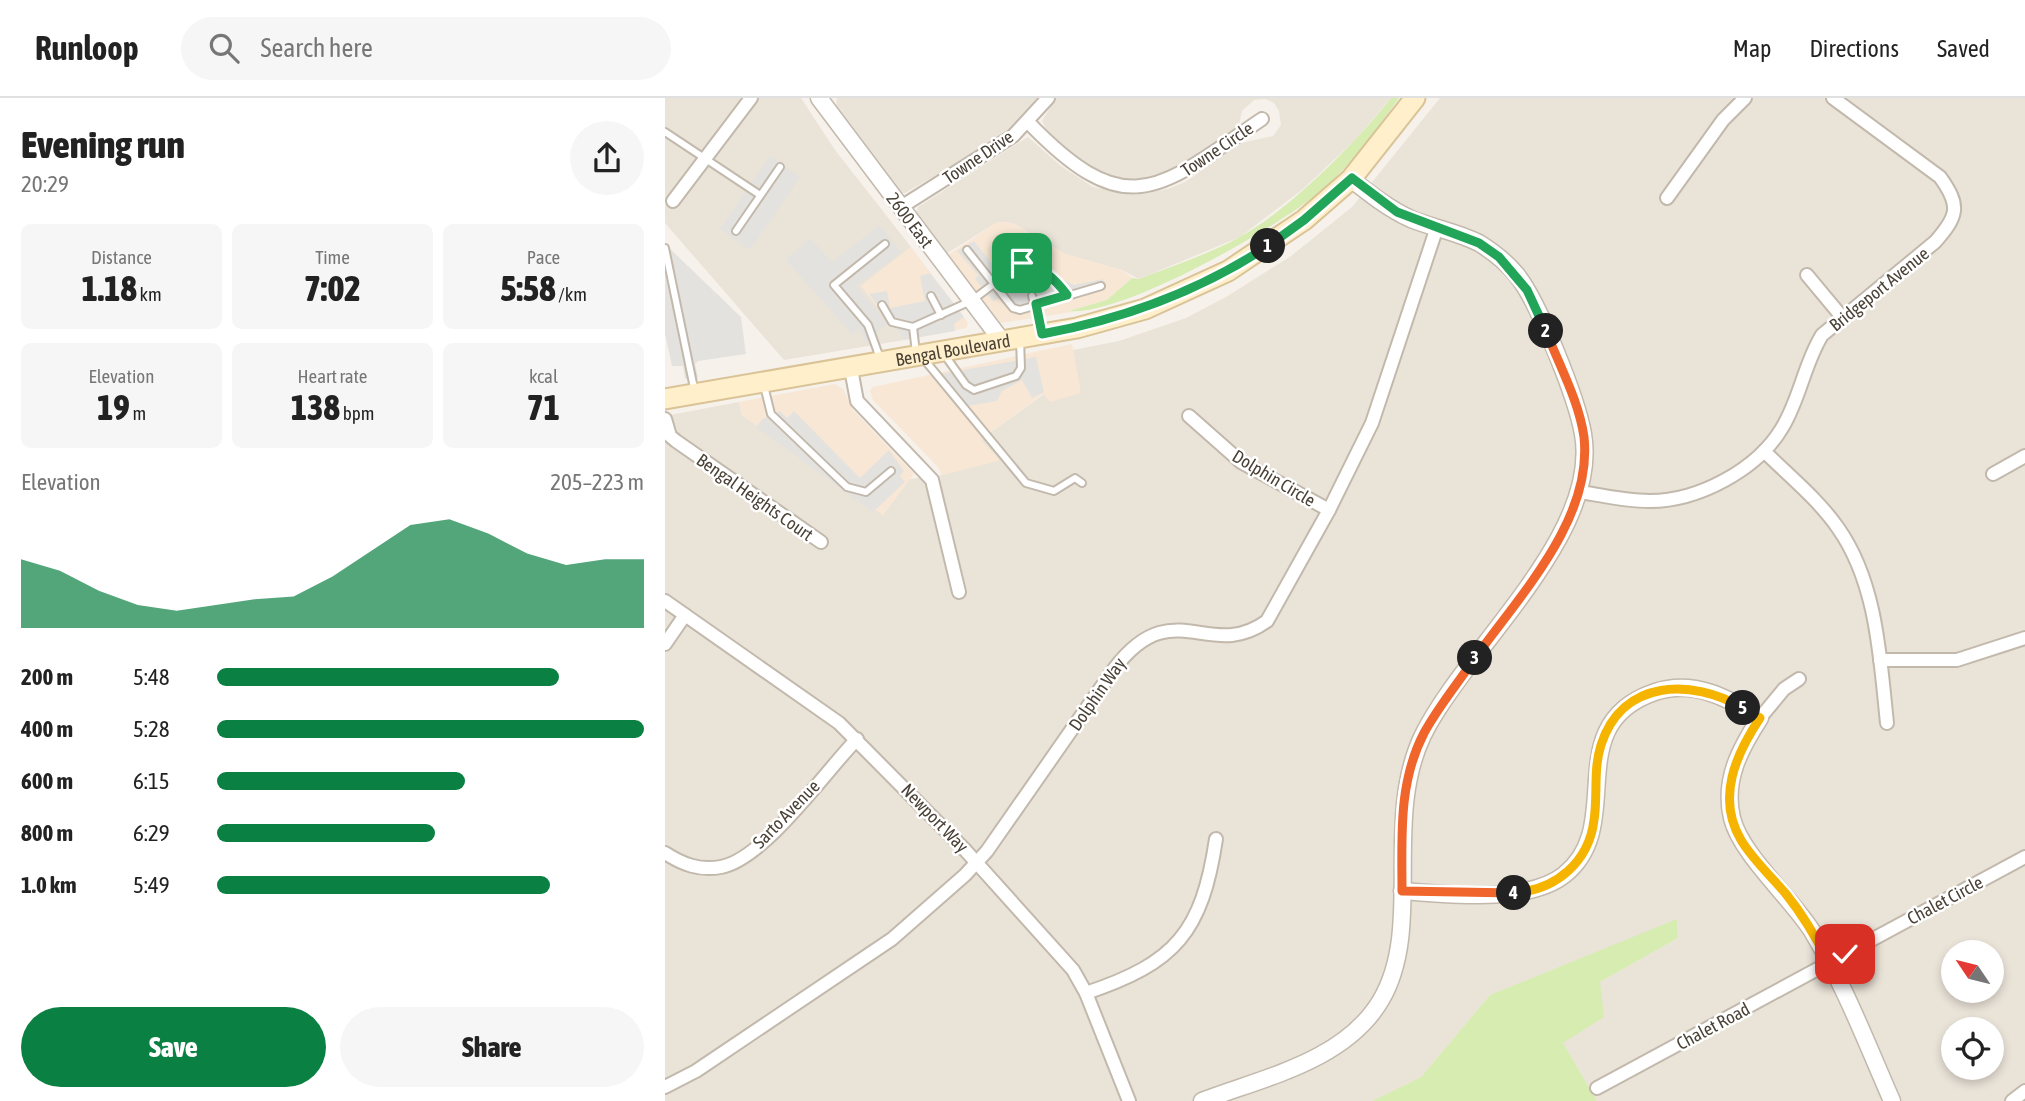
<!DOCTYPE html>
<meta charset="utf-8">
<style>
:root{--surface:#fff;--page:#f6f6f6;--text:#222;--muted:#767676;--line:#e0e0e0;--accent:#0b8043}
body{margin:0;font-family:"Asap Condensed",sans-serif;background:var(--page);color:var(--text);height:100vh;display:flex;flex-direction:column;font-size:26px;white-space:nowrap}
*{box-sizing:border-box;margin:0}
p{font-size:23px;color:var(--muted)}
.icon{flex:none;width:38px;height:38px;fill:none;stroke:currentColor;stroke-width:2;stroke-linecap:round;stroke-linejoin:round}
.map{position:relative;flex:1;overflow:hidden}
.details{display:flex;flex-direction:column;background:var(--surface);width:665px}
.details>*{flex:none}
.needle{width:46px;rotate:305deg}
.tools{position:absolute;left:1276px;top:842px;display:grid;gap:14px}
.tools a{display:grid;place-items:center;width:63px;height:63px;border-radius:50%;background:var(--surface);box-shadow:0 4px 10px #0003;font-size:35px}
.pin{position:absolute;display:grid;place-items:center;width:60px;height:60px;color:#fff;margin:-30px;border-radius:14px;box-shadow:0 4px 10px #0006}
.km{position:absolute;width:35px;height:35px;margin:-18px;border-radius:50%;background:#222;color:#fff;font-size:19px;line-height:35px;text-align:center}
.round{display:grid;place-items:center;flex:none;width:74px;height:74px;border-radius:37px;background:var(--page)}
.overview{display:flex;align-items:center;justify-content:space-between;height:119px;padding:0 21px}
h1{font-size:38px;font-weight:800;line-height:52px}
.stats{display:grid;grid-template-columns:repeat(3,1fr);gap:10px;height:119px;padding:7px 21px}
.stats div{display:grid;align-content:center;border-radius:10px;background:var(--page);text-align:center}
.stats b{font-size:35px;font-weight:800}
.stats small{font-size:19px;font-weight:400}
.stats p{font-size:19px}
.chart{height:196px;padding:14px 21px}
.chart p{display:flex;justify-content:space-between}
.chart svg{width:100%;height:126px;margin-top:7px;fill:var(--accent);opacity:.7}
.primary-button{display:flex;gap:14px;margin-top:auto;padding:14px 21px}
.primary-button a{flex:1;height:80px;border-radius:42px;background:var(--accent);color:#fff;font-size:28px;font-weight:800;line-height:80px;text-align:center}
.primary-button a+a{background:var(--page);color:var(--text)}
ul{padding:0 21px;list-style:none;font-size:23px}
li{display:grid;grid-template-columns:112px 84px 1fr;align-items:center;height:52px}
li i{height:18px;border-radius:9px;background:var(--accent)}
header{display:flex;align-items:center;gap:42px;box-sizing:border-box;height:98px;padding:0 35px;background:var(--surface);border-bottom:2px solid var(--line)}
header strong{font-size:33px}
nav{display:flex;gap:38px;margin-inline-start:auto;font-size:24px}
.search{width:490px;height:63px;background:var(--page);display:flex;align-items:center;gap:18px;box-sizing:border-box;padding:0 24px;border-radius:38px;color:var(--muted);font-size:26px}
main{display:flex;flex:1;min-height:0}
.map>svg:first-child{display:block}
</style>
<header>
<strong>Runloop</strong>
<div class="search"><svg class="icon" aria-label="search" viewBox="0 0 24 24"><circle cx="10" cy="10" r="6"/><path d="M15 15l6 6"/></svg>Search here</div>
<nav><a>Map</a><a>Directions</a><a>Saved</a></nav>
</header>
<main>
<section class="details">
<div class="overview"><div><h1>Evening run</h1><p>20:29</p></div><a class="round"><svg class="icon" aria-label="share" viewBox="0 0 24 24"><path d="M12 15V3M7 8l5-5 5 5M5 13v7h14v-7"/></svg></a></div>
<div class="stats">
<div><p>Distance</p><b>1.18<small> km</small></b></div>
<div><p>Time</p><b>7:02</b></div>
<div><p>Pace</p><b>5:58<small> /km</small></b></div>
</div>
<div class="stats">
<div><p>Elevation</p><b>19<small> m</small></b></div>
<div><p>Heart rate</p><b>138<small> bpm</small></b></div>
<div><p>kcal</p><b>71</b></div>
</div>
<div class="chart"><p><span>Elevation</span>205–223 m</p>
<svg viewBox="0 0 160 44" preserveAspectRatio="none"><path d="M0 44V20L10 24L20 31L30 36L40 38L50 36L60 34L70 33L80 26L90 17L100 8L110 6L120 11L130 18L140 22L150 20L160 20V44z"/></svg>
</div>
<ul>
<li><b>200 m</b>5:48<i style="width:80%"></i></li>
<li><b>400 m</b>5:28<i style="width:100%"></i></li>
<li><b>600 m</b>6:15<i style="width:58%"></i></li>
<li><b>800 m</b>6:29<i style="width:51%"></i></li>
<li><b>1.0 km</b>5:49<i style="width:78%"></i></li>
</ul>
<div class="primary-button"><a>Save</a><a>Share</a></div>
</section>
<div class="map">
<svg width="1360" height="1003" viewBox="0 0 1360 1003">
<rect width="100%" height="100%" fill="#f6f1ea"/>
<!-- residential -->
<g fill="#eae3d8" fill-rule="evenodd">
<polygon points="0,0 136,0 170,52 246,149 196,188 239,242 119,262 0,125"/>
<polygon points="172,0 375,0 354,24 322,48 240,95 233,95 171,11"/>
<polygon points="391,0 726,0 689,43 638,91 575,139 474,181 457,172 400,156 348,125 333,124 279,157 251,115 253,109 363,39 396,68 428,89 470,97 503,91 520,84 576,45 608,38 616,27 614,13 609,5 600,1 589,2 577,13 574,27 533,58 498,78 458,82 433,75 412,62 384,36 377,23"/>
<path d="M775,0h585v1003h-428l-34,-58 37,-61 78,-44 -1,-18 -187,75 -69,82 -49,24h-707v-685l74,-14 3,13 141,100 27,-36 32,-4 57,-15 -19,-20 64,-46 36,-1 -7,-43 46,-9 67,-23 40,-21 65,-41 61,-49zM1288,854h38v38h-38zM1288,931h38v39h-38z"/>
</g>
<!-- commercial -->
<g fill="#f8e7d5">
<polygon points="333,124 348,125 400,156 457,172 467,180 442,202 404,213 407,214 336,225 283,157"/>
<polygon points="246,149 299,219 303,225 301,230 239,242 196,188"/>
<polygon points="407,246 416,295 385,304 378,296 315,342 335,362 277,377 273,369 208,302 205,293 208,289"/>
<polygon points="170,286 178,291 188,312 249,376 218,417 77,317 74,304"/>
</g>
<!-- green -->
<g fill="#d6ecb1">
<path d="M726,0h8c-23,32 -46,65 -76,91 -40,36 -202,128 -254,122l38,-11 25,-22 7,1c33,-13 68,-24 99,-41 50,-27 118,-95 153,-140z"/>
<polygon points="1012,821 1013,840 935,884 939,919 898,945 932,1003 707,1003 756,979 825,897"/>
</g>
<!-- parking -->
<g fill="#e4e2df">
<polygon points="105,58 135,79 85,152 55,131"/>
<polygon points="215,127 236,155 191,188 222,226 200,244 194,230 187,236 121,162 145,140 167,164"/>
<polygon points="309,143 333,173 352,158 409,187 438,181 441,191 401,204 354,214 345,211 336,200 328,203 310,181 313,177 292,153"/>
<polygon points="0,146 76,219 81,256 33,263 30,266 33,279 20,281 18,268 7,268 0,236"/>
<polygon points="265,175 299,219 289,226 290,233 239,242 204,196 222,193 225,210 260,203 255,178"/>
<polygon points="371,259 379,294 367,300 357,282 337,293 332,303 302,308 276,276"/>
<polygon points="115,313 122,320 129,313 195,380 224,352 239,373 235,378 240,384 208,414 91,329 98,321"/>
</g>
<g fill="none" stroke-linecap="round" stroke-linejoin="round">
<defs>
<g id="service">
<polyline points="0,34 95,97"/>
<polyline points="71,133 115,69"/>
<polyline points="0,150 30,295"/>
<polyline points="302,152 348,210 355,212 436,188"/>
<polyline points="266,198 276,217"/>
<polyline points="367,198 377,233"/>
<polyline points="217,207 227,224 248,229"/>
<path d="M251,255l-3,-26 58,-26 51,-38c19,3 34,17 45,32"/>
<polyline points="279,256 301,287 309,292 351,278 356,270 355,241"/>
<polyline points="215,260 203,227 169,187 220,146"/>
<polyline points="258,260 361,385 389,393 410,380 417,385"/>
<polyline points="99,288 106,316 182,389 201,394 226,373"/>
</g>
<g id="minor">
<path d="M363,24c100,104 131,67 234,-3"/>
<polyline points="1002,100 1058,22 1080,0"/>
<polyline points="8,103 86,0"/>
<polyline points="236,109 348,38 383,0"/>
<polyline points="1142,177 1177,219"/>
<polyline points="186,271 192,303 267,382 294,494"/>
<polyline points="524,318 576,364 664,412"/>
<polyline points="0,321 5,338 11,343 156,444"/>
<path d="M1099,353c24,24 54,48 74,77 39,55 42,130 49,195"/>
<polyline points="1328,376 1360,358"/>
<path d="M916,394c23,4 45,9 69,9 48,0 107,-31 132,-73 18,-29 22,-64 40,-93l113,-93c23,-26 26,-36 5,-65l-107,-79"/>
<polyline points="0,503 174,625 301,753 408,872 421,895 464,1003"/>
<polyline points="0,546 20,517"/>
<polyline points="1215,562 1292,562 1360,540"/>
<polyline points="1095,620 1119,591 1134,581"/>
<path d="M0,755c17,11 34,18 56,14 43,-8 104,-95 136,-128"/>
<path d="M421,895c90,-30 116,-61 130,-154"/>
<path d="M0,989l31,-16 196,-132 73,-64 22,-24 127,-182c59,-78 95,-6 153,-48l62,-111 43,-87 65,-196"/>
<polyline points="932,990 1360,759"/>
<polyline points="1347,1003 1360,993"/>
</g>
<g id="tertiary">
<polyline points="154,0 337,243"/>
<path d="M737,793c45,3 125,13 162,-16 64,-50 -6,-150 91,-183 39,-13 73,6 105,26 -20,31 -37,62 -28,100 8,35 59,80 80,113 32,53 55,113 80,170"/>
<path d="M537,1003c63,-24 143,-40 179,-101 43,-73 1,-180 42,-265 43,-87 178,-200 160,-301 -6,-35 -45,-134 -67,-160 -10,-12 -24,-23 -37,-31 -21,-11 -46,-15 -68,-24 -22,-10 -41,-25 -60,-40"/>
</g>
<g id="secondary">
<path id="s1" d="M0,301l412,-71 68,-19 83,-38 76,-51 47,-41 64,-81"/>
</g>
</defs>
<!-- service casing -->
<use href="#service" stroke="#c2b9ac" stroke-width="10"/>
<!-- minor casing -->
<use href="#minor" stroke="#c2b9ac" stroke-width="16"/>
<!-- tertiary casing -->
<use href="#tertiary" stroke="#c2b9ac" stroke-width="19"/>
<!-- secondary casing -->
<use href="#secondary" stroke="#d9c397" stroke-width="23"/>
<!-- service -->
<use href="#service" stroke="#fff" stroke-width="6"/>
<!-- minor -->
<use href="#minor" stroke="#fff" stroke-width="12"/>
<!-- tertiary -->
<use href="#tertiary" stroke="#fff" stroke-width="16"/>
<!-- secondary -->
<use href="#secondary" stroke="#ffefcb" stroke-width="19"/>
</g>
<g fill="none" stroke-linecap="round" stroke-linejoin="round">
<defs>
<path id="split-1" d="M357,165c19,3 34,17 45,32l-31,9 6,30c82,-15 156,-42 226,-88"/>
<polyline id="split-2" points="603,148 639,122 687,80 732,114 814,145 834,159 862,192 881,233"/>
<path id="split-3" d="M810,560c45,-63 118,-139 109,-221 -5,-36 -25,-72 -38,-106"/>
<path id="split-4" d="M810,560c-17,25 -37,49 -51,75 -26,50 -22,104 -22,158l112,2"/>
<path id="split-5" d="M849,795c42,-3 75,-31 80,-73 4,-25 -1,-50 7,-75 21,-66 91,-67 142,-37"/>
<path id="split-6" d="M1078,610l17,10c-24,36 -44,80 -19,122 12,20 30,36 45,54 17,21 31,45 43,69l16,-9"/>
</defs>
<!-- split-1 casing -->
<use href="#split-1" stroke="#fff" stroke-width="14"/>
<!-- split-2 casing -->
<use href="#split-2" stroke="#fff" stroke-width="14"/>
<!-- split-3 casing -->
<use href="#split-3" stroke="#fff" stroke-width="14"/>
<!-- split-4 casing -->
<use href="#split-4" stroke="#fff" stroke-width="14"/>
<!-- split-5 casing -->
<use href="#split-5" stroke="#fff" stroke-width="14"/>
<!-- split-6 casing -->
<use href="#split-6" stroke="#fff" stroke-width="14"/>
<!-- split-1 -->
<use href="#split-1" stroke="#22a559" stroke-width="9"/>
<!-- split-2 -->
<use href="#split-2" stroke="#22a559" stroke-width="9"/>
<!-- split-3 -->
<use href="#split-3" stroke="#f0652b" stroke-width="9"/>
<!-- split-4 -->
<use href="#split-4" stroke="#f0652b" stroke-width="9"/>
<!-- split-5 -->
<use href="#split-5" stroke="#f5b400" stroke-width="9"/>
<!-- split-6 -->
<use href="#split-6" stroke="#f5b400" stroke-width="9"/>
</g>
<g text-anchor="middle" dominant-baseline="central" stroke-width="5" stroke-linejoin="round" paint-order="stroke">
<!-- street labels -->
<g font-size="18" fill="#4b4237" stroke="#fff">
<text transform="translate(552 51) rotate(-34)">Towne Circle</text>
<text transform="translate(313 59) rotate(-34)">Towne Drive</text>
<text transform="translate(245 122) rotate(53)">2600 East</text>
<text transform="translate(1214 191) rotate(-39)">Bridgeport Avenue</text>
<text stroke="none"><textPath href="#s1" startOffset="292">Bengal Boulevard</textPath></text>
<text transform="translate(609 380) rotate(31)">Dolphin Circle</text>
<text transform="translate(90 399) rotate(35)">Bengal Heights Court</text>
<text transform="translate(432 596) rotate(-55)">Dolphin Way</text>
<text transform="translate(121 716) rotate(-46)">Sarto Avenue</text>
<text transform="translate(270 720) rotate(46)">Newport Way</text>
<text transform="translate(1280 802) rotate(-28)">Chalet Circle</text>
<text transform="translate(1048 928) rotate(-28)">Chalet Road</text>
</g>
</g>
</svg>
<div class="tools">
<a><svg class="needle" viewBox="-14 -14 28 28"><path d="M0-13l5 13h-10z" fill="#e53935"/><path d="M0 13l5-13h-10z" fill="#767676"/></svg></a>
<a><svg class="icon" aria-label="locate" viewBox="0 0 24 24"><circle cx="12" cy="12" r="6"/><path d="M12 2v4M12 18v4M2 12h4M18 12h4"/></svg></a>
</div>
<div class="pin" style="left:357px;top:165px;background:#1e9e55"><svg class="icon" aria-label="arrive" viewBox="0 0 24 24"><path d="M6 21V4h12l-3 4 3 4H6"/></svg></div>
<div class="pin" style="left:1180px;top:856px;background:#d93025"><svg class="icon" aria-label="check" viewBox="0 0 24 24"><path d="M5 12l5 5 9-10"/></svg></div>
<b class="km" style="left:603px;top:148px">1</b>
<b class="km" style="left:881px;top:233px">2</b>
<b class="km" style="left:810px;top:560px">3</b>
<b class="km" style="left:849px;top:795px">4</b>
<b class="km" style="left:1078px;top:610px">5</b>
</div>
</main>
